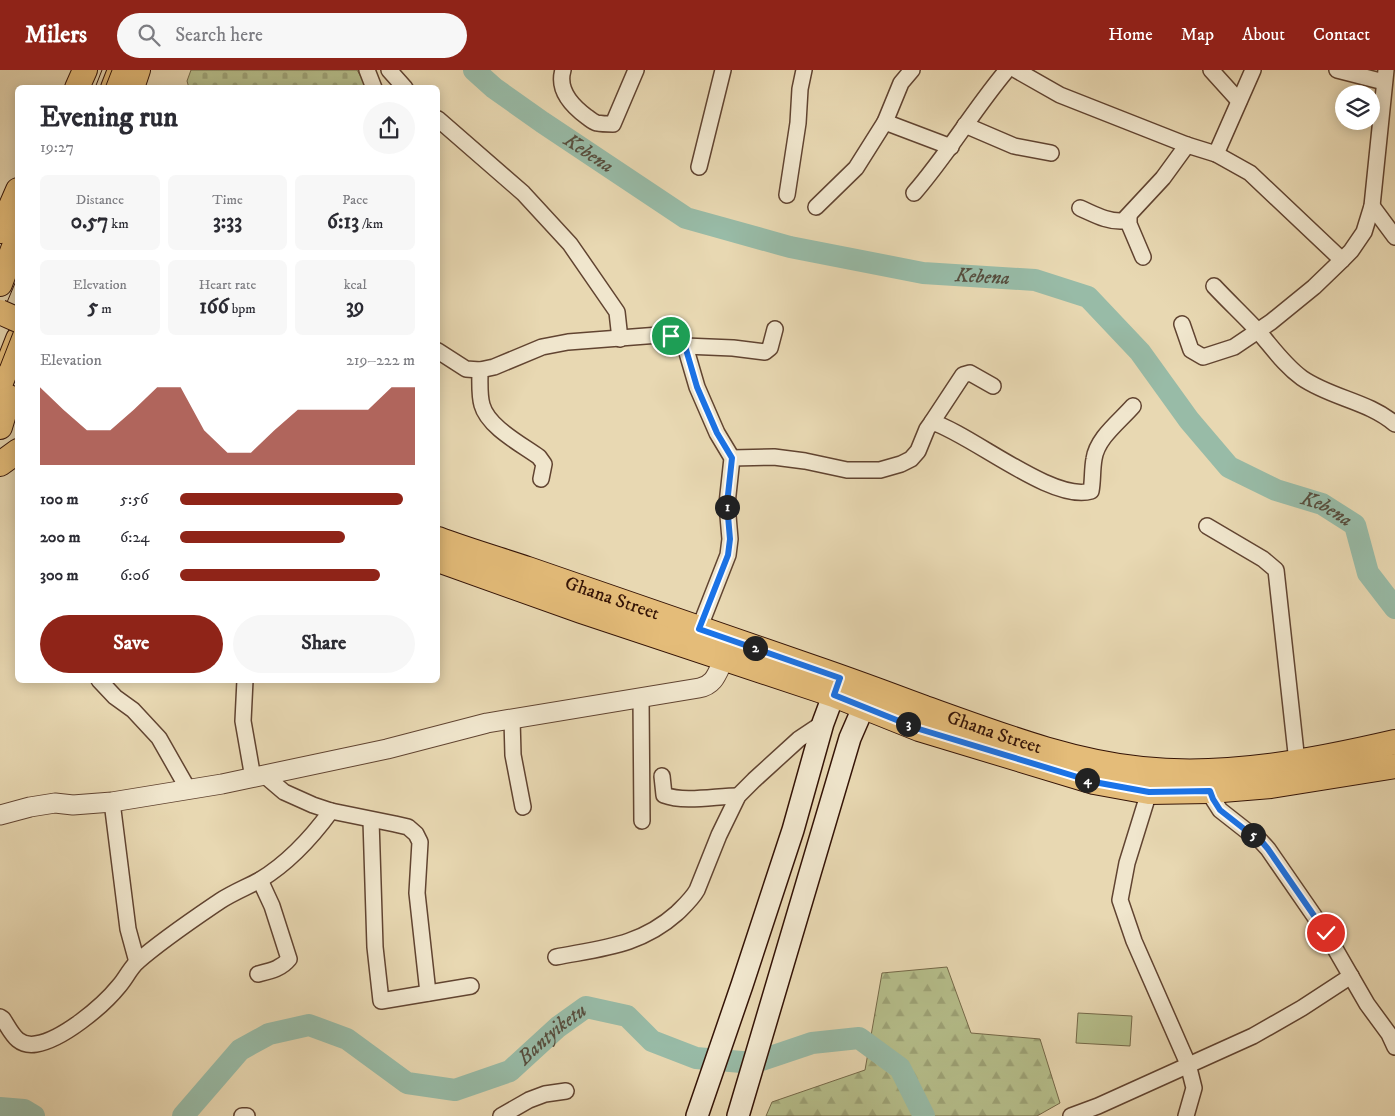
<!DOCTYPE html>
<meta charset="utf-8">
<style>
:root{--surface:#fff;--page:#f7f7f7;--text:#2b2b33;--muted:#7c7c81;--accent:#8f2418}
body{margin:0;font-family:"IM FELL DW Pica",serif;background:var(--page);color:var(--text);height:100vh;display:flex;flex-direction:column;font-size:19px;white-space:nowrap}
*{box-sizing:border-box;margin:0}
p{font-size:16px;color:var(--muted)}
.icon{flex:none;width:28px;height:28px;fill:none;stroke:currentColor;stroke-width:2;stroke-linecap:round;stroke-linejoin:round}
.map{position:relative;flex:1;overflow:hidden}
.drawer{position:absolute;left:15px;top:15px;width:425px;height:598px;display:flex;flex-direction:column;background:var(--surface);border-radius:8px;box-shadow:0 2px 12px #0003}
.drawer>*{flex:none}
.controls{position:absolute;left:1335px;top:15px;display:grid;gap:10px}
.controls a{display:grid;place-items:center;width:45px;height:45px;border-radius:50%;background:var(--surface);box-shadow:0 2px 12px #0003;font-size:25px}
.pin{position:absolute;display:grid;place-items:center;width:42px;height:42px;color:#fff;margin:-21px;border:2px solid #fff;border-radius:50%;box-shadow:0 1px 5px #0007}
.km{position:absolute;width:25px;height:25px;margin:-12px;border-radius:50%;background:#222;color:#fff;font-size:14px;line-height:25px;text-align:center}
.round{display:grid;place-items:center;flex:none;width:52px;height:52px;border-radius:26px;background:var(--page)}
.summary{display:flex;align-items:center;justify-content:space-between;height:85px;padding:0 25px}
h1{font-size:28px;font-weight:800;line-height:38px}
.figures{display:grid;grid-template-columns:repeat(3,1fr);gap:8px;height:85px;padding:5px 25px}
.figures div{display:grid;align-content:center;border-radius:8px;background:var(--page);text-align:center}
.figures b{font-size:21px;font-weight:800}
.figures small{font-size:14px;font-weight:400}
.figures p{font-size:14px}
.chart{height:140px;padding:10px 25px}
.chart p{display:flex;justify-content:space-between}
.chart svg{width:100%;height:90px;margin-top:5px;fill:var(--accent);opacity:.7}
.button{display:flex;gap:10px;margin-top:auto;padding:10px 25px}
.button a{flex:1;height:58px;border-radius:30px;background:var(--accent);color:#fff;font-size:20px;font-weight:800;line-height:58px;text-align:center}
.button a+a{background:var(--page);color:var(--text)}
ul{padding:0 25px;list-style:none;font-size:16px}
li{display:grid;grid-template-columns:80px 60px 1fr;align-items:center;height:38px}
li i{height:12px;border-radius:6px;background:var(--accent)}
header{display:flex;align-items:center;gap:30px;box-sizing:border-box;height:70px;padding:0 25px;background:var(--accent);color:#fff}
header strong{font-size:24px}
nav{display:flex;gap:28px;margin-inline-start:auto;font-size:18px}
.search{width:350px;height:45px;background:var(--page);display:flex;align-items:center;gap:12px;box-sizing:border-box;padding:0 18px;border-radius:28px;color:var(--muted);font-size:19px}
.map>svg:first-child{display:block}
</style>
<header>
<strong>Milers</strong>
<div class="search"><svg class="icon" aria-label="search" viewBox="0 0 24 24"><circle cx="10" cy="10" r="6"/><path d="M15 15l6 6"/></svg>Search here</div>
<nav><a>Home</a><a>Map</a><a>About</a><a>Contact</a></nav>
</header>
<div class="map">
<svg width="1395" height="1046" viewBox="0 0 1395 1046">
<defs>
<pattern id="forest-firs" width="22" height="20" patternUnits="userSpaceOnUse" patternTransform="scale(1.25)"><rect width="22" height="20" fill="#b6bf8c"/><path d="M5 1l3.5 6h-7zM16 11l3.5 6h-7z" fill="#9da377"/></pattern>
<pattern id="cemetery-stones" width="16" height="16" patternUnits="userSpaceOnUse" patternTransform="scale(1.25)"><rect width="16" height="16" fill="#b6bf8c"/><path d="M2 7V4a2 2 0 0 1 4 0v3zM10 15v-3a2 2 0 0 1 4 0v3z" fill="#9da377"/></pattern>
</defs>
<rect width="100%" height="100%" fill="#e8d8b2"/>
<filter id="stains"><feTurbulence type="fractalNoise" baseFrequency=".004" numOctaves="4"/><feColorMatrix values="0 0 0 0 .2 0 0 0 0 .09 0 0 0 0 .02 0 0 0 .5 -.17"/></filter>
<radialGradient id="worn" r=".72"><stop offset=".6" stop-color="#630" stop-opacity="0"/><stop offset="1" stop-color="#630" stop-opacity=".3"/></radialGradient>
<!-- forest -->
<polygon fill="url(#forest-firs)" stroke="#756949" points="947,897 971,963 1040,969 1060,1033 1037,1046 766,1046 772,1032 865,1000 882,903"/>
<!-- cemetery -->
<polygon fill="url(#cemetery-stones)" stroke="#756949" points="191,0 357,0 367,17 189,18 187,11"/>
<!-- park -->
<polygon fill="#b6bf8c" stroke="#756949" points="1078,943 1132,946 1130,976 1076,973"/>
<g fill="none" stroke-linecap="round" stroke-linejoin="round">
<!-- river -->
<g stroke="#98bba7" stroke-width="22">
<path id="s1" d="M474,0l20,18 48,34 144,96 104,29 133,26 112,7 53,17 52,55 49,68 40,47 47,23 46,14 33,21 13,48 27,35"/>
<polyline points="0,1038 24,1040 34,1046"/>
<path id="s2" d="M183,1046l57,-66 29,-16 40,-9 38,14 60,44 48,7 55,-19 48,-44 28,-20 41,9 25,25 44,17 57,5 59,-20 47,-5 41,30 24,48"/>
</g>
<defs>
<g id="minor">
<polyline points="367,0 374,18"/>
<polyline points="389,0 405,18"/>
<path d="M563,0c-6,20 9,36 24,47 3,2 6,5 10,6 5,1 11,1 16,1l23,-54"/>
<polyline points="1016,0 1060,25 1187,75 1216,84 1250,103 1342,190"/>
<polyline points="1211,0 1239,31"/>
<polyline points="1337,0 1384,12"/>
<polyline points="438,49 523,123 570,174 617,242 620,269"/>
<polyline points="885,52 951,77"/>
<polyline points="965,55 1014,76 1051,83"/>
<polyline points="1216,84 1253,0"/>
<polyline points="699,97 723,0"/>
<path d="M914,123c34,-39 60,-84 93,-123"/>
<polyline points="787,125 798,53 800,19 804,0"/>
<polyline points="1372,136 1395,167"/>
<polyline points="816,137 856,98 885,52 901,13 912,0"/>
<path d="M1080,138c14,6 27,14 43,13l40,-43 24,-33"/>
<polyline points="1129,146 1129,154 1143,187"/>
<path d="M1214,216c14,15 29,29 43,44 15,17 27,35 45,48 29,20 66,23 93,46"/>
<polyline points="1182,254 1191,280 1203,287 1234,277 1271,252 1314,217 1342,190 1351,181 1364,162 1372,136 1386,0"/>
<polyline points="685,276 733,278 765,282 770,278 775,259"/>
<polyline points="438,281 466,299 480,300 494,297 542,277 568,272 659,265 671,266 679,269 685,276 697,317 717,363 732,388 727,434 730,469 728,485 699,559"/>
<path d="M480,300c0,11 -1,25 2,35 6,22 39,39 57,52l5,7 -3,15"/>
<polyline points="932,352 963,305 970,303 993,316"/>
<path d="M732,388l42,-1 31,4 42,9h33l21,-6 10,-5 7,-8 9,-22 5,-7c39,12 121,81 159,69 2,-10 1,-21 3,-32 3,-21 25,-37 39,-53"/>
<polyline points="1207,456 1263,489 1276,500 1297,692"/>
<polyline points="99,610 115,627 133,640 159,668 188,719"/>
<polyline points="245,610 243,651 253,708"/>
<polyline points="641,628 642,751"/>
<polyline points="512,649 513,685 523,737"/>
<polyline points="264,705 284,722 313,735 331,741 395,754 408,757 416,764 420,772 417,823 428,923"/>
<path d="M662,706l2,19c21,8 52,1 74,1"/>
<polyline points="1210,721 1213,729 1220,740 1248,762 1257,767 1268,779 1326,863 1367,934 1389,964 1395,977"/>
<polyline points="1149,722 1127,793 1120,830 1134,871 1188,994 1194,1018 1186,1046"/>
<polyline points="112,732 128,859 137,892"/>
<polyline points="371,750 375,877 381,931 471,916"/>
<path d="M556,887c46,-9 84,-11 121,-44 7,-7 15,-14 20,-23l22,-55 19,-39 16,-16 45,-41 24,-16"/>
<path d="M258,904c12,-3 23,-5 31,-15l-17,-53 -12,-26"/>
<path d="M0,947l3,2c9,14 14,28 33,25 26,-4 66,-37 83,-58 7,-8 10,-16 18,-24 25,-22 55,-42 83,-61 12,-8 27,-14 40,-21 28,-17 52,-43 71,-69"/>
<polyline points="242,1046 247,1046"/>
<polyline points="501,1046 529,1030 545,1024 566,1021"/>
<polyline points="1071,1046 1098,1036 1253,966 1302,938 1351,906"/>
</g>
<path id="tertiary" d="M0,745l30,-8 25,-4 18,2 39,-3 110,-18 165,-35 100,-26 212,-35c16,-3 18,-15 25,-29"/>
<g id="secondary">
<polyline points="697,1046 742,915 793,760 823,653 839,610"/>
<polyline points="738,1046 850,668 870,622"/>
</g>
<g id="primary">
<polyline points="77,18 85,0"/>
<polyline points="113,18 120,0"/>
<polyline points="132,18 138,0"/>
<polyline points="0,161 18,120"/>
<polyline points="0,214 18,166"/>
<polyline points="0,315 18,269"/>
<polyline points="0,357 9,327"/>
<polyline points="0,394 18,381"/>
<path id="s3" d="M438,469c29,11 60,20 90,30 95,33 190,65 284,98 38,13 76,27 113,41 71,25 141,53 217,61 84,9 171,-8 253,-27"/>
<polyline points="438,490 581,541 834,625 919,659 1094,712 1149,722 1210,721 1271,716 1395,696"/>
</g>
</defs>
<!-- minor casing -->
<use href="#minor" stroke="#614431" stroke-width="18"/>
<!-- tertiary casing -->
<use href="#tertiary" stroke="#614431" stroke-width="21"/>
<!-- secondary casing -->
<use href="#secondary" stroke="#341306" stroke-width="24"/>
<!-- primary casing -->
<use href="#primary" stroke="#341306" stroke-width="26"/>
<!-- minor -->
<use href="#minor" stroke="#f0e6cd" stroke-width="15"/>
<!-- tertiary -->
<use href="#tertiary" stroke="#f0e6cd" stroke-width="19"/>
<!-- secondary -->
<use href="#secondary" stroke="#f0e6cd" stroke-width="21"/>
<!-- primary -->
<use href="#primary" stroke="#e4bc79" stroke-width="24"/>
<!-- tram -->
<g stroke="#341306" stroke-width="1">
<polyline points="95,18 102,0"/>
<polyline points="105,18 112,0"/>
<polyline points="0,249 18,206"/>
<polyline points="0,296 18,250"/>
</g>
<defs>
<polyline id="primary-bridge" points="0,242 18,250"/>
</defs>
<!-- primary-bridge casing -->
<use href="#primary-bridge" stroke="#341306" stroke-width="26" stroke-linecap="butt"/>
<!-- primary-bridge -->
<use href="#primary-bridge" stroke="#e4bc79" stroke-width="24"/>
</g>
<g fill="none" stroke-linecap="round" stroke-linejoin="round">
<defs>
<polyline id="route" points="671,266 679,269 685,276 697,317 717,363 732,388 727,434 730,469 728,485 699,559 840,608 834,625 919,659 1094,712 1149,722 1210,721 1213,729 1220,740 1248,762 1258,767 1268,779 1326,863"/>
</defs>
<!-- route casing -->
<use href="#route" stroke="#fff" stroke-width="10"/>
<!-- route -->
<use href="#route" stroke="#1a73e8" stroke-width="6"/>
</g>
<g text-anchor="middle" dominant-baseline="central" stroke-width="4" stroke-linejoin="round" paint-order="stroke">
<!-- street labels -->
<g font-size="19" fill="#341306" stroke="#f0e6cd">
<text stroke="none"><textPath href="#s3" startOffset="184">Ghana Street</textPath></text>
<text stroke="none"><textPath href="#s3" startOffset="589">Ghana Street</textPath></text>
</g>
<!-- water labels -->
<g font-size="20" font-style="italic" fill="#574e3e" stroke="#f0e6cd">
<text stroke="none"><textPath href="#s1" startOffset="142">Kebena</textPath></text>
<text stroke="none"><textPath href="#s1" startOffset="562">Kebena</textPath></text>
<text stroke="none"><textPath href="#s1" startOffset="998">Kebena</textPath></text>
<text stroke="none"><textPath href="#s2" startOffset="439">Bantyiketu</textPath></text>
</g>
</g>
<rect width="100%" height="100%" filter="url(#stains)"/>
<rect width="100%" height="100%" fill="url(#worn)"/>
</svg>
<div class="controls">
<a><svg class="icon" aria-label="layers" viewBox="0 0 24 24"><path d="M12 4l9 5-9 5-9-5zM3 14l9 5 9-5"/></svg></a>
</div>
<div class="pin" style="left:671px;top:266px;background:#1e9e55"><svg class="icon" aria-label="arrive" viewBox="0 0 24 24"><path d="M6 21V4h12l-3 4 3 4H6"/></svg></div>
<div class="pin" style="left:1326px;top:863px;background:#d93025"><svg class="icon" aria-label="check" viewBox="0 0 24 24"><path d="M5 12l5 5 9-10"/></svg></div>
<b class="km" style="left:727px;top:437px">1</b>
<b class="km" style="left:755px;top:578px">2</b>
<b class="km" style="left:908px;top:654px">3</b>
<b class="km" style="left:1087px;top:710px">4</b>
<b class="km" style="left:1253px;top:765px">5</b>
<section class="drawer">
<div class="summary"><div><h1>Evening run</h1><p>19:27</p></div><a class="round"><svg class="icon" aria-label="share" viewBox="0 0 24 24"><path d="M12 15V3M7 8l5-5 5 5M5 13v7h14v-7"/></svg></a></div>
<div class="figures">
<div><p>Distance</p><b>0.57<small> km</small></b></div>
<div><p>Time</p><b>3:33</b></div>
<div><p>Pace</p><b>6:13<small> /km</small></b></div>
</div>
<div class="figures">
<div><p>Elevation</p><b>5<small> m</small></b></div>
<div><p>Heart rate</p><b>166<small> bpm</small></b></div>
<div><p>kcal</p><b>39</b></div>
</div>
<div class="chart"><p><span>Elevation</span>219–222 m</p>
<svg viewBox="0 0 160 44" preserveAspectRatio="none"><path d="M0 44V6L10 17L20 27L30 27L40 17L50 6L60 6L70 27L80 38L90 38L100 27L110 17L120 17L130 17L140 17L150 6L160 6V44z"/></svg>
</div>
<ul>
<li><b>100 m</b>5:56<i style="width:95%"></i></li>
<li><b>200 m</b>6:24<i style="width:70%"></i></li>
<li><b>300 m</b>6:06<i style="width:85%"></i></li>
</ul>
<div class="button"><a>Save</a><a>Share</a></div>
</section>
</div>
